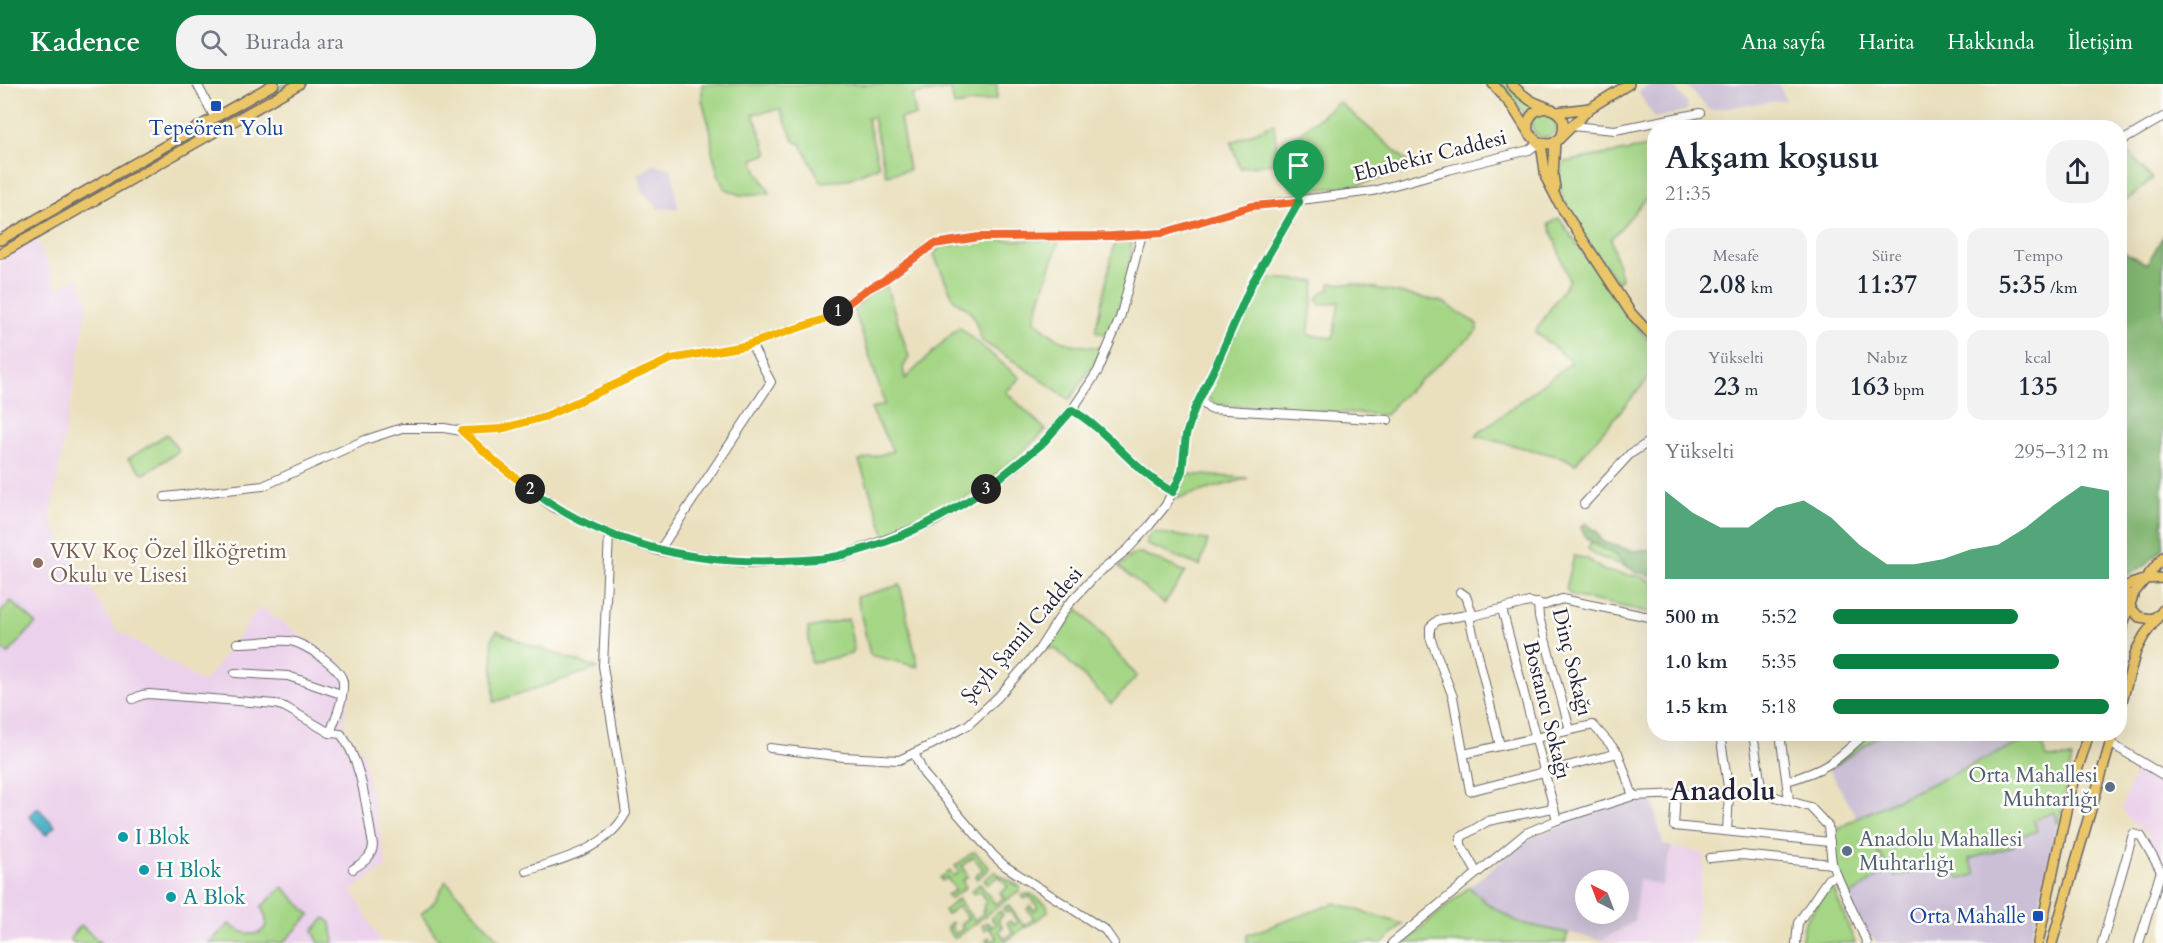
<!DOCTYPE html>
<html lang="tr">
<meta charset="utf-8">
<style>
:root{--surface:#fff;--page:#f2f2f3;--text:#1f2937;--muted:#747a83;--accent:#0b8043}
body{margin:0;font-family:Cardo,serif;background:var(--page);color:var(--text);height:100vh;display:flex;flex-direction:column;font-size:22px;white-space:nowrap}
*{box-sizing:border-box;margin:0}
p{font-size:20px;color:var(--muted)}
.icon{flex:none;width:33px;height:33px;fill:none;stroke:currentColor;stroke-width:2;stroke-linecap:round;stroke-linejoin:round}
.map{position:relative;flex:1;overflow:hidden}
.details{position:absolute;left:1647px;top:36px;width:480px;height:621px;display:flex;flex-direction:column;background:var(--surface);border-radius:24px;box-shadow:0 6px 24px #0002}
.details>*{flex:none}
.needle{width:39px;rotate:318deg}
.buttons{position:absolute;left:1575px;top:786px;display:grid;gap:12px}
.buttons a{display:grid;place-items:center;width:54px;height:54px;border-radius:50%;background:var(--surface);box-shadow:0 6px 24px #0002;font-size:30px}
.pin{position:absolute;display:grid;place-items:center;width:51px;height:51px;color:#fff;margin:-62px -26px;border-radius:50% 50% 50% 0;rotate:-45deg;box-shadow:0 0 6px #0007}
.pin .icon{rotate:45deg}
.km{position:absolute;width:30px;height:30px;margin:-15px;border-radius:50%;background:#222;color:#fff;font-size:16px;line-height:30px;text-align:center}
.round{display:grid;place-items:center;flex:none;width:63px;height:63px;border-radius:24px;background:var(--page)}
.overview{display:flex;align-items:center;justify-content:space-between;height:102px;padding:0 18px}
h1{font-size:33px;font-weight:700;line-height:45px}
.stats{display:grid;grid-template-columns:repeat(3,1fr);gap:9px;height:102px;padding:6px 18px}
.stats div{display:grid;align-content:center;border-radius:15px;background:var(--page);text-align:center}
.stats b{font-size:26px;font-weight:700}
.stats small{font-size:16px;font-weight:400}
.stats p{font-size:16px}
.chart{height:168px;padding:12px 18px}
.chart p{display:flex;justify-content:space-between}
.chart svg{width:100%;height:108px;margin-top:6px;fill:var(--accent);opacity:.7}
ul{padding:0 18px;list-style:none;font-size:20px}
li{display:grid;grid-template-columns:96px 72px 1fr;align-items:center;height:45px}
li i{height:15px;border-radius:8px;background:var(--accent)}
header{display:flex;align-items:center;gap:36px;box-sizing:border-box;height:84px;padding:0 30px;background:var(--accent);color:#fff}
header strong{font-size:28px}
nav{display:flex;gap:33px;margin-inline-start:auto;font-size:21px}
.search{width:420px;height:54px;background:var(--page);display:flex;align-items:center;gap:15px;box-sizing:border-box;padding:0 21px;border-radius:24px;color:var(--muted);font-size:22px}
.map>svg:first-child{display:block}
</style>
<header>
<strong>Kadence</strong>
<div class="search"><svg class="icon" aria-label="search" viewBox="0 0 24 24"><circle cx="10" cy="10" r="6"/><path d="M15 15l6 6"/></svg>Burada ara</div>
<nav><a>Ana sayfa</a><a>Harita</a><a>Hakkında</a><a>İletişim</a></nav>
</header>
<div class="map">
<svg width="2163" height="859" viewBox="0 0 2163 859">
<rect width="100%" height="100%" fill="#fdfcf7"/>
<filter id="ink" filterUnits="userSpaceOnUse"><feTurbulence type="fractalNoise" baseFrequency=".0167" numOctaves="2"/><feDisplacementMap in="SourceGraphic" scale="12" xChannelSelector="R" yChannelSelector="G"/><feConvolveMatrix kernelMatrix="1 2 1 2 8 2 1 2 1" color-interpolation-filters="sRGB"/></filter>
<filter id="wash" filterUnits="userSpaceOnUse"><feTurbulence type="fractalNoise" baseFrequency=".008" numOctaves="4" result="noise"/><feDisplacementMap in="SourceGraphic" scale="24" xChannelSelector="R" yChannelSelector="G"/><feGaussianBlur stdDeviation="1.35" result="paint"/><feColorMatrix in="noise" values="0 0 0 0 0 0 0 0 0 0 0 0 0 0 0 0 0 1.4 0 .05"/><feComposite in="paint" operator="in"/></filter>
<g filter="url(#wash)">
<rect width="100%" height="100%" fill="#eae0be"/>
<!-- built -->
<g fill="#ebd1eb">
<polygon points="37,156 58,205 78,193 88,217 50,436 115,545 204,599 260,523 341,579 352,599 343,642 363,670 387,782 352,806 381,859 0,859 0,177"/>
<polygon points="2136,684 2163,699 2163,778 2157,770 2146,748 2132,739 2122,725"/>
<polygon points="1673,763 1705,770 1693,859 1603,859 1603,856 1634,837 1639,796 1662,801"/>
</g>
<!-- industrial -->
<g fill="#cbbfd5" fill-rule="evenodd">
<polygon points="1650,0 1671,0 1688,20 1687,27 1655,34 1638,8"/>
<polygon points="1685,0 1781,0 1780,3 1786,16 1709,26"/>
<polygon points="654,80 672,85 678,124 659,125 643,108 638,91"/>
<polygon points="1881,650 2043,650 1858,735 1829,686"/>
<path d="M1653,717l10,44 9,2 -10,39 -23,-6 -5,41 -31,19 -83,-17 -31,-18 -20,-18 60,-48 78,-32zM1586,796h32v34h-32z"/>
<polygon points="2056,728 2059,738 2029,859 1878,859 1865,846 1848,813 1887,786 1895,792 1947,782 2014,762 2012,754 2037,747 2035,737"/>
</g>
<!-- green -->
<g fill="#a4d685" stroke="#637c60" stroke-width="1.5">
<polygon points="282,0 289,0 213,43 211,40"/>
<polygon points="702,0 997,0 997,15 954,22 951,5 912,11 916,32 900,34 909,86 886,91 873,33 867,34 879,82 846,96 821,98 801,60 794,57 780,25 753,30 768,70 753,75 757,87 770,109 740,111 724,104 718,90 712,67 711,48 702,16"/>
<polygon points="1498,0 1503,0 1532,22 1525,32 1519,21"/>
<polygon points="1339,18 1416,85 1357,101 1295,108 1290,103 1286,60"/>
<circle cx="1544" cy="41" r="12"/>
<polygon points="1274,39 1278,78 1240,84 1231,59"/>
<polygon points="210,41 211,44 0,164 0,160"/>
<path d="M1654,62v19l-4,2 2,25 -41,47 10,39 -4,5c-16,-25 -55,-71 -58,-98 -1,-9 1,-15 5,-23z"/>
<polygon points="2123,62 2152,95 2120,122 2120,64"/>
<polygon points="1559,134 1627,232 1654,262 1654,288 1575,380 1565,374 1475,352 1572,278 1535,248 1569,196 1549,140"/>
<path d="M1122,154h9c3,20 -9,85 -26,96l-9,-2v-5l19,-85z"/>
<path d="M978,156h81l-25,79c21,23 37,28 68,28l-1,5 -31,48 -38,-27 -50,-32 -8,-24 -6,-8 -14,-9 -20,-45 6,-8z"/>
<polygon points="1269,194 1315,197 1308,251 1333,254 1339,218 1320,221 1317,216 1321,209 1330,205 1330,199 1356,200 1443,218 1477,240 1477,247 1398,316 1386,331 1216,321 1206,312 1207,307 1258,200"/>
<path d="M886,201l23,72 -6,11 2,11 54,-52 61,51 -14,14 40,38c-27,26 -91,85 -127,91l-4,4 -29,12 -27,-76 34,-10 -22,-42 14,-5 -31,-95 14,-14z"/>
<polygon points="167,350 179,367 144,390 128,375"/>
<polygon points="1185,390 1248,394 1175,415"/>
<polygon points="1153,448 1208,456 1200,482 1147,461 1146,456"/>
<polygon points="1592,459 1612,469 1629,484 1595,471 1588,465 1589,461"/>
<polygon points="1141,469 1186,488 1164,520 1119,483 1133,470"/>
<polygon points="1574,472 1588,475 1604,487 1642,493 1654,499 1654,529 1572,512 1566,505"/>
<polygon points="900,501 918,583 870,571 857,513"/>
<polygon points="11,517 36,539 8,570 0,563 0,529"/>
<polygon points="1078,525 1137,592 1111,620 1057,566 1046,564"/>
<polygon points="848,535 854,565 851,570 811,579 808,544"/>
<polygon points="497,547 529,561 598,584 494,618 492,554"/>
<polygon points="1869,650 1881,650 1829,686"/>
<polygon points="2039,650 2046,674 2072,674 2058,740 2055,728 2035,735 2034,737 2037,747 2012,754 2014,762 1969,775 1976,790 1961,795 1947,782 1895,792 1865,747 1887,786 1848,813 1835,778 1832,748 1857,734"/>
<polygon points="973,768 976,769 989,783 988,786 977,795 975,792 983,785 973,773 962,782 968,792 962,797 966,803 950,815 947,811 956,806 947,794 942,797 940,794 950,787 954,792 959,788 955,782"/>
<polygon points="995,788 1020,803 1020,806 956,854 952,853 947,843 951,838 953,840 951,843 956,850 963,844 960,840 968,834 958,822 947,831 944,827 958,815 974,836 984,829 982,827 985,825 983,823 987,818 979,807 974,810 971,807 980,800 995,820 1004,814 1000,809 1008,803 999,792 988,800 984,796"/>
<polygon points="446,797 497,854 502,859 441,859 421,830 434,818"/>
<path d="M283,803l27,28 -27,28h-74l20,-19c23,19 48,9 32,-17z"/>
<polygon points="1469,803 1489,821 1520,839 1568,849 1565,859 1404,859"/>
<polygon points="1833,803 1855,859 1801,859 1805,838 1828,805"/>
<polygon points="1025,810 1031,810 1047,821 1048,828 1027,843 1025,841 1034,834 1027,825 1030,822 1034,827 1038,823 1029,812 1025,815 1022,812"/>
<polygon points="1335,819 1403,840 1382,859 1247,859 1247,851"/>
<polygon points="1008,821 1025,843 1004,859 988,859 986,856 989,853 992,858 997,854 988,843 985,846 982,842 987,838 991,843 996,840 991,834 1000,827 1003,831 998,836 1003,843 999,847 1005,855 1013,848 1007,839 1010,837 1014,841 1018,838 1009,827 1006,829 1003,825"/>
<polygon points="325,834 331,839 334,859 319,859 313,847"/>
<polygon points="81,841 101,859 74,859 70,855"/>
</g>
<!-- forest -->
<g fill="#83b772" stroke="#526c56" stroke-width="1.5">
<path d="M2163,152v312c-14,14 -23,25 -43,28v-326l27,14z"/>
<path d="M1586,439l11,9 5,10 32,9 18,-2 2,2v27l-10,-5h-8c-8,-6 -14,-13 -22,-19 -14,-8 -28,-10 -33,-27z"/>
</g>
<!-- water -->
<polygon fill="#48b2c7" stroke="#356a81" stroke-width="1.5" points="38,724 55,742 46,751 29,732"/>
</g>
<g filter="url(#ink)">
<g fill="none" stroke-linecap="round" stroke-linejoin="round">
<defs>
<g id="minor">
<polyline points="197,0 215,34"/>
<polyline points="1571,42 1615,46 1700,29"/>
<polyline points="2120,58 2163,33"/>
<polyline points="1199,316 1210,325 1388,336"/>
<path d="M1072,326c38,22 62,62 101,82"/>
<polyline points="462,347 498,380 553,423 613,452 659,467 747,479 816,475 842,472 935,437 991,402 1042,360 1072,326 1098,287 1120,234 1142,150"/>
<polyline points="165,413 263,402 365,356 402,344 444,344 462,347 501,345 544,333 671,275 744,262 825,235 864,207 883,197 934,160 979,153 1112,152 1163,149 1252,122 1373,107 1448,86 1529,66 1538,59"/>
<polyline points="1584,420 1630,370 1654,355"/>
<polyline points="659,467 771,298 751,260"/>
<polyline points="1460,508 1466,512 1473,532"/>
<polyline points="1538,519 1539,533 1570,646"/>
<polyline points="1502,525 1557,736"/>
<polyline points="1469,533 1500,662"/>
<path d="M237,559c17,0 35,-3 52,-2 14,1 52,26 54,41 1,17 -7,35 -13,51"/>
<polyline points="235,589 288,592 341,610"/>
<path d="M133,615l9,-4 7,-1 126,10 10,3 45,26 11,1c22,30 25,75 32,111 -1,13 -10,17 -20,24"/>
<polyline points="1720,650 1729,709 1727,747"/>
<polyline points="1753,650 1762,709"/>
<polyline points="1780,650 1789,716"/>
<polyline points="2110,659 2163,691"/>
<polyline points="770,664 844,673 899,676 931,661 968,641 998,613 1038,567 1067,522 1095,492 1128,465 1149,442 1166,421 1182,387 1186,350 1194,326 1217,279 1252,199 1299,118"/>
<polyline points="914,669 924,690 994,772 1005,782 1105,846 1114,859"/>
<polyline points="1618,669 1470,707 1453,613 1430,553 1430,543 1438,536 1467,531 1469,533 1529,518 1545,521 1562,515 1654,534"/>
<polyline points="1464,670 1593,641 1618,669 1633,712"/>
<path d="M1787,697c39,-11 49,-20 78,-47"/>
<polyline points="1676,709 1674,742 1830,758"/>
<polyline points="1710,774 1741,771 1832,780"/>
<path d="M526,787c37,-12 81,-22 100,-58l-23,-147 6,-132"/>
<polyline points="1477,789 1461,761 1461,753 1488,737 1553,724"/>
<polyline points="1392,859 1526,749 1557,736 1633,712 1707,709 1762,709 1810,723 1828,742 1832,780 1867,859"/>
<polyline points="1796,859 1798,839 1828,795 1837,791"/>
<polyline points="2102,859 2133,750 2141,752 2161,787 2163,788"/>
<polyline points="2139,859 2161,787"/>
</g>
<g id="major">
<polyline points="1493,0 1512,22 1527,46"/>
<path d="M1511,0c6,6 12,11 19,16 16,9 40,9 32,35"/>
<path d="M1552,25c-16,-3 -26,7 -24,23l10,11 13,1 8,-5 31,-31 39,-24"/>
<polyline points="1557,28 1590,24"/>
<polyline points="1541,60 1546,94 1560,121 1631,229 1654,254"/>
<polyline points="1555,104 1553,91 1555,58"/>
<polyline points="0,156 274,0"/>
<polyline points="0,170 299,0"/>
<polyline points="2120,504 2146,495 2163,494"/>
<path d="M2121,504c6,5 9,8 7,17l11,12 13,2 6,-4"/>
<polyline points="2120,549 2134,509 2163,473"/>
<polyline points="2120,624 2136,567 2144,552 2163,526"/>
<polyline points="2038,859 2070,708 2089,650"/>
<polyline points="2052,859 2113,650"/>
</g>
</defs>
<!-- minor casing -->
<use href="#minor" stroke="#686469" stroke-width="10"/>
<!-- major casing -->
<use href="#major" stroke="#686469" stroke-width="12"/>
<!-- minor -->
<use href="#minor" stroke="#fff" stroke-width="8"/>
<!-- major -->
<use href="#major" stroke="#ebc669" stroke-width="9"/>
</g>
</g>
<g fill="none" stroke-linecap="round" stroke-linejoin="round" filter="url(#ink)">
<defs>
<polyline id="split-1" points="838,227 864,207 883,197 934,160 979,153 1112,152 1163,149 1252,122 1299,118"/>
<polyline id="split-2" points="530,405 498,380 462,347 501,345 544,333 671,275 744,262 825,235 838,227"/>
<path id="split-3" d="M530,405c72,55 164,76 253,72 20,-1 40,-1 59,-6 51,-12 101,-37 144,-66"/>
<path id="split-4" d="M986,405l56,-45 30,-34c38,22 62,62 101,82l9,-21 4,-36 8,-25 23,-47 35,-80 47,-81"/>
</defs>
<!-- split-1 casing -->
<use href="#split-1" stroke="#fff" stroke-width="12"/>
<!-- split-2 casing -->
<use href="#split-2" stroke="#fff" stroke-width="12"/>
<!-- split-3 casing -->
<use href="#split-3" stroke="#fff" stroke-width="12"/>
<!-- split-4 casing -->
<use href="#split-4" stroke="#fff" stroke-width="12"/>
<!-- split-1 -->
<use href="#split-1" stroke="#f0652b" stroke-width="8"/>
<!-- split-2 -->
<use href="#split-2" stroke="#f5b400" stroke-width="8"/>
<!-- split-3 -->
<use href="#split-3" stroke="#22a559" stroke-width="8"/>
<!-- split-4 -->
<use href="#split-4" stroke="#22a559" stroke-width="8"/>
</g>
<!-- markers -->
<g fill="#1a4fb4" stroke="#fdfcf7" stroke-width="2">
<rect x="210" y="16" width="12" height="12" rx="3"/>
<rect x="2032" y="826" width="12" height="12" rx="3"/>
</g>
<circle fill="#8d6e63" stroke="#fdfcf7" stroke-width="2" cx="38" cy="479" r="6"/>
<g fill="#5c6f8a" stroke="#fdfcf7" stroke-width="2">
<circle cx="2110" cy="703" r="6"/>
<circle cx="1847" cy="767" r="6"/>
</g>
<g fill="#0f9aa8" stroke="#fdfcf7" stroke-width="2">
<circle cx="123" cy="753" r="6"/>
<circle cx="144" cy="786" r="6"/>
<circle cx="171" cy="813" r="6"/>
</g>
<g text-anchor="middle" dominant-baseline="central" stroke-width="5" stroke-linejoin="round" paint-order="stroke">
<!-- transit labels -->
<g font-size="21" fill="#164399" stroke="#fdfcf7">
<text x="216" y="44">Tepeören Yolu</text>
<text x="2026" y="832" text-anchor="end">Orta Mahalle</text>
</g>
<!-- street labels -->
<g font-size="21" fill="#22223b" stroke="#fdfcf7">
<text transform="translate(1430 72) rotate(-14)">Ebubekir Caddesi</text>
<text transform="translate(1022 551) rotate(-49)">Şeyh Şamil Caddesi</text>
<text transform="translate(1572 578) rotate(76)">Dinç Sokağı</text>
<text transform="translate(1547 626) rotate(76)">Bostancı Sokağı</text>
</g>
<!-- education labels -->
<g font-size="21" fill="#785e54" stroke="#fdfcf7" text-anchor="start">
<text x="50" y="467">VKV Koç Özel İlköğretim<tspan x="50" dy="24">Okulu ve Lisesi</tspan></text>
</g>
<!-- service labels -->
<g font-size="21" fill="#4e5e75" stroke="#fdfcf7" text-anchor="end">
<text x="2098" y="691">Orta Mahallesi<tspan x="2098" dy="24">Muhtarlığı</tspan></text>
<text x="1859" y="755" text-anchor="start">Anadolu Mahallesi<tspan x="1859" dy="24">Muhtarlığı</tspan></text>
</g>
<!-- culture labels -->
<g font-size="21" fill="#0d838f" stroke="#fdfcf7" text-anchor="start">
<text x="135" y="753">I Blok</text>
<text x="156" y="786">H Blok</text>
<text x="183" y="813">A Blok</text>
</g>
<!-- district labels -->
<g font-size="27" font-weight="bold" fill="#22223b" stroke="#fdfcf7">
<text x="1723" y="707">Anadolu</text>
</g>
</g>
</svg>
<div class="buttons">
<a><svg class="needle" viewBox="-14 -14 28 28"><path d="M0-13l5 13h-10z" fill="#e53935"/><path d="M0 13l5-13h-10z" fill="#747a83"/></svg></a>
</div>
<div class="pin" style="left:1299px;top:118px;background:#1e9e55"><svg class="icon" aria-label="arrive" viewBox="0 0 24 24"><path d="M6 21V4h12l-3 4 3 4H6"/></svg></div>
<b class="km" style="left:838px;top:227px">1</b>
<b class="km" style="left:530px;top:405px">2</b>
<b class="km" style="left:986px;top:405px">3</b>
<section class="details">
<div class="overview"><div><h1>Akşam koşusu</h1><p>21:35</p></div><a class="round"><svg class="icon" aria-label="share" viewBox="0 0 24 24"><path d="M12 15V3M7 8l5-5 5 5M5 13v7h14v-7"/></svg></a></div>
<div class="stats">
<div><p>Mesafe</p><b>2.08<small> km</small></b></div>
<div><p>Süre</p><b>11:37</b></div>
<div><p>Tempo</p><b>5:35<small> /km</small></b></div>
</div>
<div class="stats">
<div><p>Yükselti</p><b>23<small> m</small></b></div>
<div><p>Nabız</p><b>163<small> bpm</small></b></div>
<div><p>kcal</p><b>135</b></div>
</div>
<div class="chart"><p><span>Yükselti</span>295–312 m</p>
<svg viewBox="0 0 160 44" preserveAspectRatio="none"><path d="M0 44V8L10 17L20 23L30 23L40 15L50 12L60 19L70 30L80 38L90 38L100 36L110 32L120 30L130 23L140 14L150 6L160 8V44z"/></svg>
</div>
<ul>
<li><b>500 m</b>5:52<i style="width:67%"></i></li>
<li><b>1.0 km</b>5:35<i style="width:82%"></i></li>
<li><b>1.5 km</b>5:18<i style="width:100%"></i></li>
</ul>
</section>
</div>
